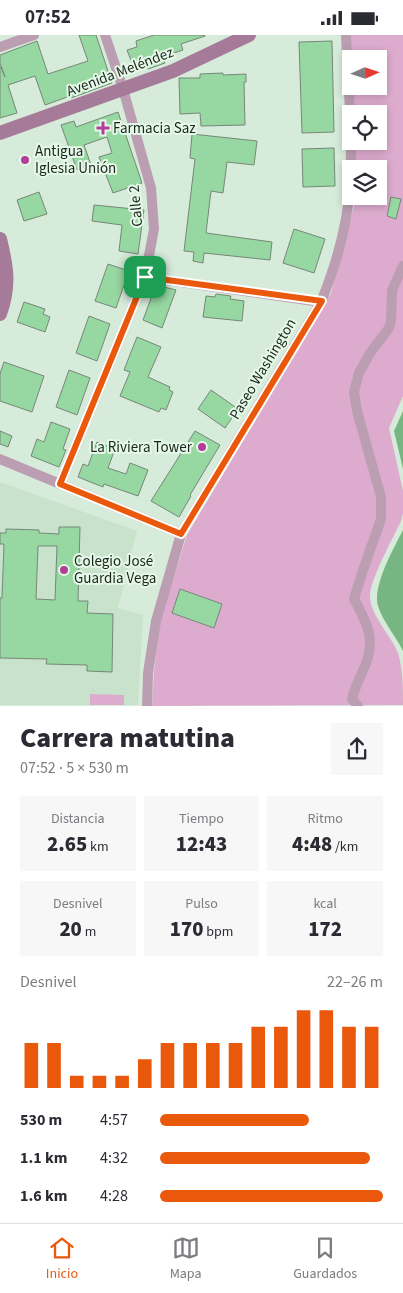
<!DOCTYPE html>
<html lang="es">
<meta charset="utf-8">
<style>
:root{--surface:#fff;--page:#f7f7f7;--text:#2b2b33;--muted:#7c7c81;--line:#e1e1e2;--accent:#ea580c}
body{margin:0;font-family:"Source Sans 3",sans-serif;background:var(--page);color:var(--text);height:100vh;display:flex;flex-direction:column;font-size:19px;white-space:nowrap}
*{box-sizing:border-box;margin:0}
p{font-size:16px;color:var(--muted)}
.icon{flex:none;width:28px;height:28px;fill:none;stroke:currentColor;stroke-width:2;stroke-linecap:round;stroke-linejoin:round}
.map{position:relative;height:671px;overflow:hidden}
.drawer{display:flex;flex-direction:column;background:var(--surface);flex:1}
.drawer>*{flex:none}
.needle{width:32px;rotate:87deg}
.buttons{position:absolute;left:342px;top:15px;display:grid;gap:10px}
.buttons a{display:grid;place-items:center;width:45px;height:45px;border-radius:0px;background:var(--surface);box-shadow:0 2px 8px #0003;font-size:25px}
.pin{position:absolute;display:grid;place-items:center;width:42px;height:42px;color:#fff;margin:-21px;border-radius:10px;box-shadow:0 2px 8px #0006}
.round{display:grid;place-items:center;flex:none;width:52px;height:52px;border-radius:0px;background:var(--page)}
.overview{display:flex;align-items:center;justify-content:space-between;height:85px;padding:0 20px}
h1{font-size:28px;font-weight:800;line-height:38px}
.figures{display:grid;grid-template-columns:repeat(3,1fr);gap:8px;height:85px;padding:5px 20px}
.figures div{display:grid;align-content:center;border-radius:0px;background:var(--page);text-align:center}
.figures b{font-size:21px;font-weight:800}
.figures small{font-size:14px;font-weight:400}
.figures p{font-size:14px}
.chart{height:140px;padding:10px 20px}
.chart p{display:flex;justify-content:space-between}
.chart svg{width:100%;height:90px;margin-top:5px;stroke:var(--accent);stroke-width:6}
ul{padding:0 20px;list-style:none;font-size:16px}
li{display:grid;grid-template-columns:80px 60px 1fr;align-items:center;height:38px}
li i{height:12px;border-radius:6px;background:var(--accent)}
.status{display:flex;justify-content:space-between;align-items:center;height:35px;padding:0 25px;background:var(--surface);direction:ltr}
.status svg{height:14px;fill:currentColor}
.tab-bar{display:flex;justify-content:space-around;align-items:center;height:70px;border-top:1px solid var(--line);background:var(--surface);font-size:14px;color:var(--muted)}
.tab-bar a{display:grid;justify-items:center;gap:2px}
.tab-bar .current{color:var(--accent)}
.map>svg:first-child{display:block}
</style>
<div class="status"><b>07:52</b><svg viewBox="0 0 49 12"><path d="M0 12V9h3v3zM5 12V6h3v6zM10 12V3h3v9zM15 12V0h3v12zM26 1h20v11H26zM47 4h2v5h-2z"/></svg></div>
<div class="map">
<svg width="403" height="671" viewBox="0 0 403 671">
<rect width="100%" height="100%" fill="#d7ebda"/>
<!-- built -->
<polygon fill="#c8e2cb" points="0,447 137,496 118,573 143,580 138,670 0,670"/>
<!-- green -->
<g fill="#ddabce" fill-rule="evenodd">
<path d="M349,0h54v361l-14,32 14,63v22l-2,8c-8,17 -30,57 -31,74 -1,19 21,40 28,58 5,17 5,34 5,52l-251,1 2,-34 6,-52 27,-85 144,-242 24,-91v-6h24v-27h-25l-1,-28h26v-27h-27zM351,24h28v27h-28z"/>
<polygon points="90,659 124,660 124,670 90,670"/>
</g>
<!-- water -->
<g fill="#77b682">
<polygon points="403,376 403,434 394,396"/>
<path d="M403,495v121c-7,-15 -20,-29 -25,-45 -6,-20 16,-58 25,-76z"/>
</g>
<!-- building -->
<g fill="#97d7a1" stroke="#768878" fill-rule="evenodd">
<polygon points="79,0 96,0 112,48 71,63 70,61 45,70 35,41 8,50 17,78 0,83 0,32 1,32 5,42 0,28 0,20 37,6 48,39 88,26"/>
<polygon points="154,0 205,0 205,1 181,9 183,15 163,22 165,28 148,34 146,28 134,33 127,15 137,12 136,6"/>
<polygon points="332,6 334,97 302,98 299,7"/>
<polygon points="223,38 223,40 246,39 246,47 244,47 245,90 201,91 200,78 180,79 179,43 200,43 200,39"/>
<polygon points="118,77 142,148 113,158 99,122 112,118 107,102 84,110 91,130 77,135 61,90 74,86 76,92"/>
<polygon points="192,99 257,106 254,130 227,127 223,158 211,156 206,198 272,207 270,225 204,218 203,228 193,226 194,217 184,216 195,124 190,123"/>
<polygon points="334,113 335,151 303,152 302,114"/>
<polygon points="39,157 47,179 24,186 17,165"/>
<polygon points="391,162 401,164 396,184 387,181"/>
<polygon points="94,170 144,175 138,219 119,216 122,190 92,186"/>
<polygon points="294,194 325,204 314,238 283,228"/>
<polygon points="108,229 129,236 116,273 95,266"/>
<polygon points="156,250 176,255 162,293 143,285"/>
<polygon points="216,259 231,261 230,264 244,266 242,286 203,282 206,261 215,262"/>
<polygon points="24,267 45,274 43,279 50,282 45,297 17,287"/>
<polygon points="89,281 110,289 97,326 76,318"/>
<polygon points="137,302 161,312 148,342 170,352 169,355 173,357 166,375 161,373 159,377 120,361 130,337 124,335"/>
<polygon points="4,327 44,341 32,377 0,366 0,339"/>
<polygon points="69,335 90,343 77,380 56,372"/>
<polygon points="211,355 238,374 225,393 198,374"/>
<polygon points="51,387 70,394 63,414 66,415 59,432 31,421 37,404 44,407"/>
<polygon points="0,396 12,401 8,412 0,409"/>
<polygon points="195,396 220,410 190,460 191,461 179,482 151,466"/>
<polygon points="97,407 115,414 108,433 126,439 130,428 148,435 138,461 104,449 103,452 78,442 83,429 88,431"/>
<path d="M59,492h21l-2,74h10l-1,12 26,1 -1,58 -25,-1v-6l-41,-1 1,-5 -47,-1v-60h2l2,-54h-4v-11h6v-4l33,1v3l20,1zM38,511h19l-2,54 -19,-1z"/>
<polygon points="180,554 222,569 214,593 172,578"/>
</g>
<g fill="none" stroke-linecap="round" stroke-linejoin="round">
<!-- street -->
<g stroke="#bc9eb2" stroke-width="10">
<polyline points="0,12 34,0"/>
<polyline points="145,242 321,267"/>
<polyline points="0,424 181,499"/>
<polyline points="60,449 145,242 154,194 151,153 123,54 105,0"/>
<path d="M147,671l1,-33 8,-52 25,-87 140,-232c15,-37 27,-78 29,-118 3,-50 -2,-100 -4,-149"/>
<path d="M358,671l-6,-7c3,-12 8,-22 13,-33 11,-27 2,-43 -11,-67l8,-26 19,-54v-22l-24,-86 -3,-19 5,-19 11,-20 19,-25 2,-7 1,-31 11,-24"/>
</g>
<!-- secondary -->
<g stroke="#a67b99" stroke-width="14">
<polyline points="0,98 173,36 249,0"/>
<path d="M0,204c7,28 10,47 0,75"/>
</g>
</g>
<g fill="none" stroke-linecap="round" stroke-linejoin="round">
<defs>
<polygon id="route" points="145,242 322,266 181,499 60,449"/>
</defs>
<!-- route casing -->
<use href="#route" stroke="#fff" stroke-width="10"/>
<!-- route -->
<use href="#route" stroke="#ea580c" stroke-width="6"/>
</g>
<!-- markers -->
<g fill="#b23e98" stroke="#e4f9e7" stroke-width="2">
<path d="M100.5 85.5h5v5h5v5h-5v5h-5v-5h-5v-5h5z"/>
<circle cx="25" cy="125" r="5"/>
<circle cx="202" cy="412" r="5"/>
<circle cx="64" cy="535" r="5"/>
</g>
<g text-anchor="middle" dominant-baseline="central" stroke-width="4" stroke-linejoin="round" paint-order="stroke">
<!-- street labels -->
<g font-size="15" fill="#1e251f" stroke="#e4f9e7">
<text transform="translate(120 37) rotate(-21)">Avenida Meléndez</text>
<text transform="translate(136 171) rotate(-95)">Calle 2</text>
<text transform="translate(263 334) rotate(-59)">Paseo Washington</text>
</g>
<!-- poi labels -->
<g font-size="15" fill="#1e251f" stroke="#e4f9e7" text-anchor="start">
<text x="113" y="93">Farmacia Saz</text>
<text x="35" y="116">Antigua<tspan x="35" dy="17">Iglesia Unión</tspan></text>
<text x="192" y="412" text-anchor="end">La Riviera Tower</text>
<text x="74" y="526">Colegio José<tspan x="74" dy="17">Guardia Vega</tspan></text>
</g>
</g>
</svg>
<div class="buttons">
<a><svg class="needle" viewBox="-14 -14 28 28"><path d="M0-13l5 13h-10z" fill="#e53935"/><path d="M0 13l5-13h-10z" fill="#7c7c81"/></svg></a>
<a><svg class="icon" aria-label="locate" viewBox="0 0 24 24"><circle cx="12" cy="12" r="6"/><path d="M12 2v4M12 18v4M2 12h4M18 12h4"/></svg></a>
<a><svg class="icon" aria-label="layers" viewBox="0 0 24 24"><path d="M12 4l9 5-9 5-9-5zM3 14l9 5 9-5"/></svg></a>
</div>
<div class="pin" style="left:145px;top:242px;background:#1e9e55"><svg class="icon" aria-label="arrive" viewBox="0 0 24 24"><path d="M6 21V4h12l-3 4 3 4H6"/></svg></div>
</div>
<section class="drawer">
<div class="overview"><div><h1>Carrera matutina</h1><p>07:52 · 5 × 530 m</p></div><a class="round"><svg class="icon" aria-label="share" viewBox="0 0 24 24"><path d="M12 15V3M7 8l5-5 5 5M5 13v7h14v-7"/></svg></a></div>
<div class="figures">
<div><p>Distancia</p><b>2.65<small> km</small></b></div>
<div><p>Tiempo</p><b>12:43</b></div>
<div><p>Ritmo</p><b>4:48<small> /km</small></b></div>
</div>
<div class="figures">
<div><p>Desnivel</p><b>20<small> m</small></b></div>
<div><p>Pulso</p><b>170<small> bpm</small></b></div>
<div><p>kcal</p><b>172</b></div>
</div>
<div class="chart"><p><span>Desnivel</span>22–26 m</p>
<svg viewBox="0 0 160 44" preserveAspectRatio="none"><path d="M5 44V22M15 44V22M25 44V38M35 44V38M45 44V38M55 44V30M65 44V22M75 44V22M85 44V22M95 44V22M105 44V14M115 44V14M125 44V6M135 44V6M145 44V14M155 44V14"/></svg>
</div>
<ul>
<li><b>530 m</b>4:57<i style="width:67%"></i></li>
<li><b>1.1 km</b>4:32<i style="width:94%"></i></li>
<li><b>1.6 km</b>4:28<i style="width:100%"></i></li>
</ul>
</section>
<nav class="tab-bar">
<a class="current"><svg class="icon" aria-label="home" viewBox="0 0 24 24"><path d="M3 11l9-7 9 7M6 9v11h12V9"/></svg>Inicio</a>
<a><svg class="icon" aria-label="map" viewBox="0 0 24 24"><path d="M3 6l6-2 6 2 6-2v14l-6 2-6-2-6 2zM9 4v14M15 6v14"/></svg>Mapa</a>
<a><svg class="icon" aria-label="saved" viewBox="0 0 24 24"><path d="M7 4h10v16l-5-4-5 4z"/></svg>Guardados</a>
</nav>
